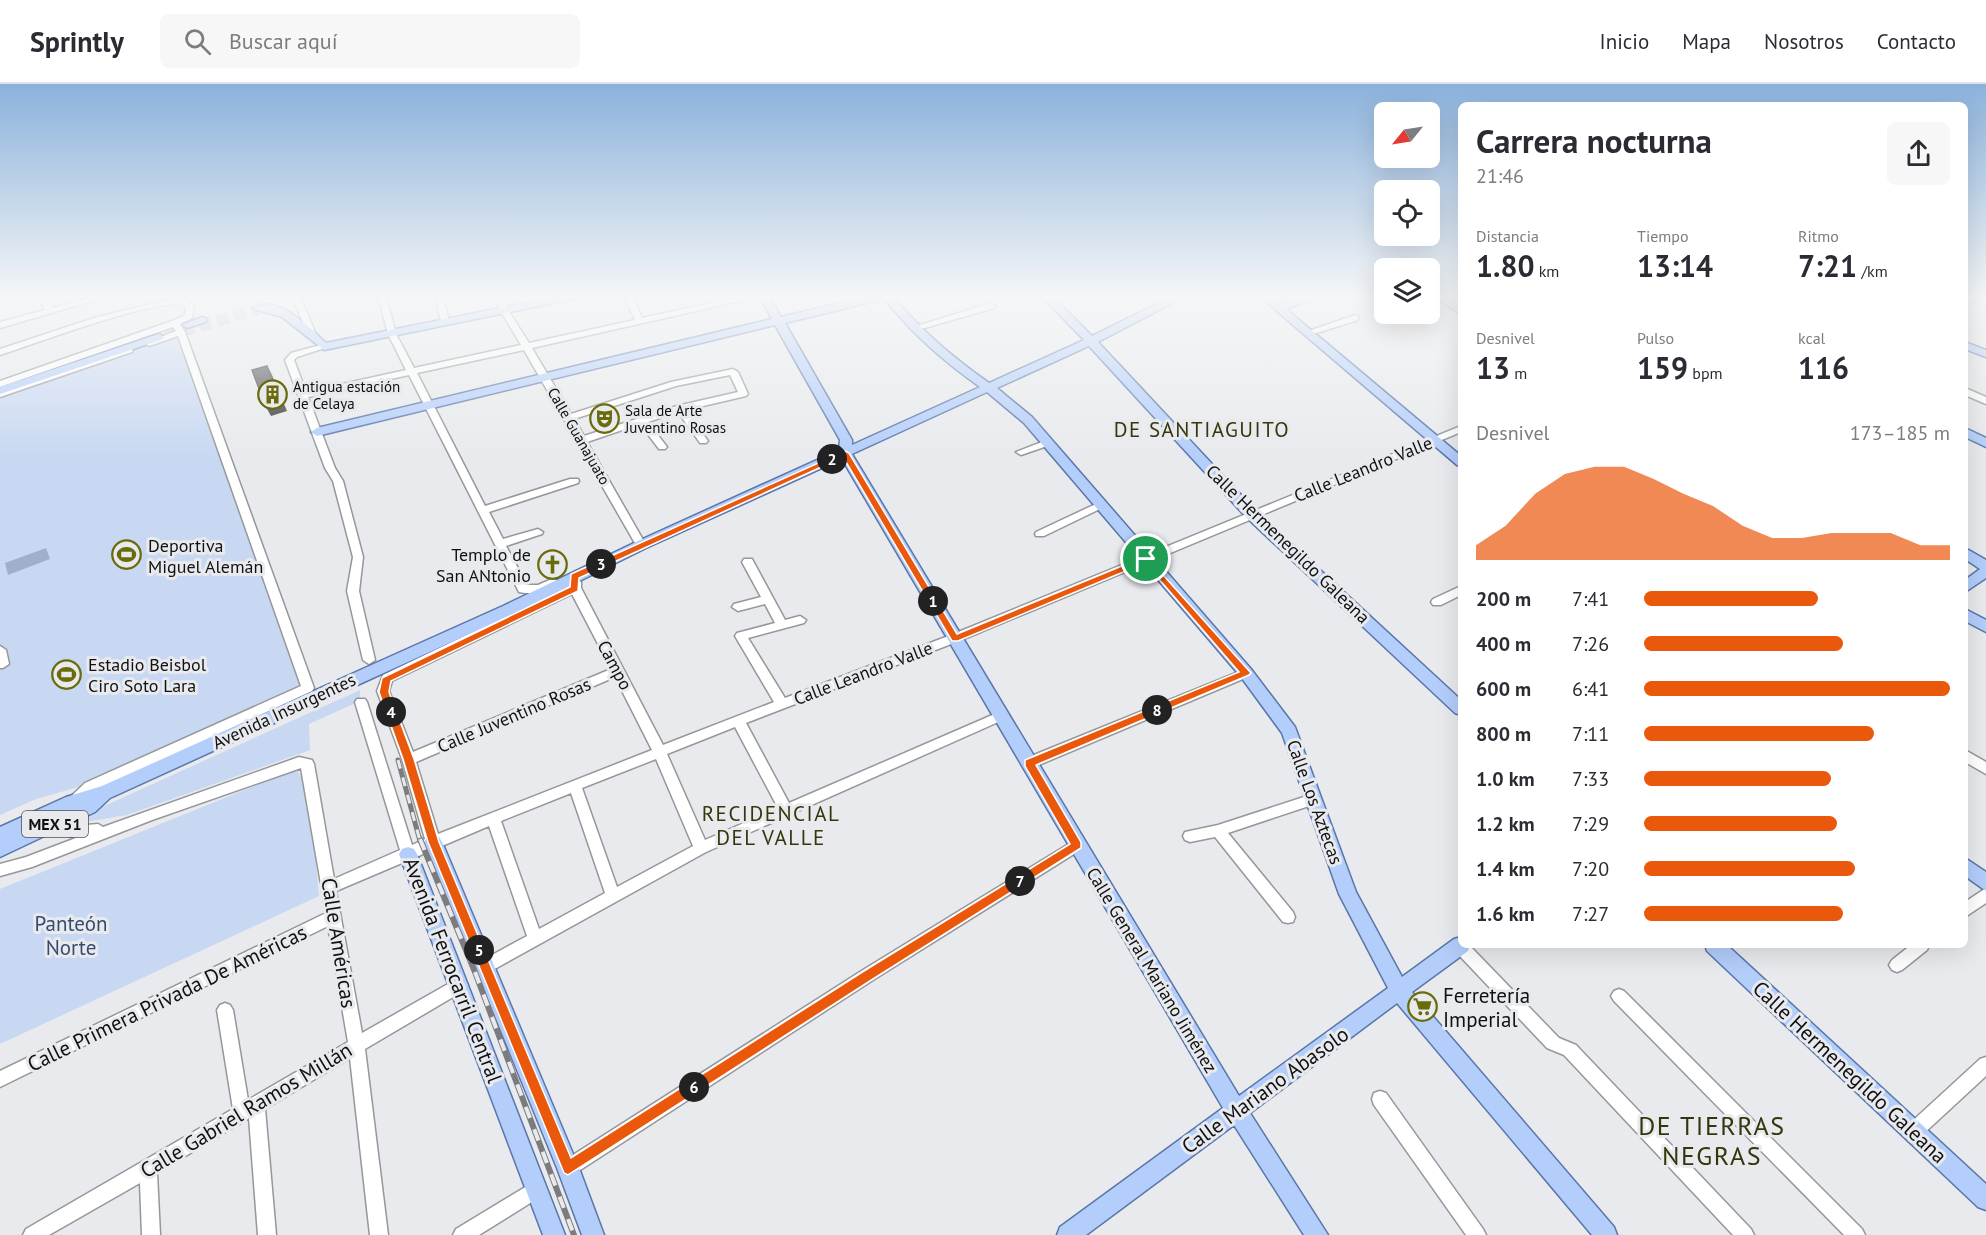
<!DOCTYPE html>
<html lang="es">
<meta charset="utf-8">
<style>
:root{--surface:#fff;--page:#f7f7f7;--text:#2b2b33;--muted:#7c7c81;--line:#e1e1e2;--accent:#ea580c}
body{margin:0;font-family:"PT Sans",sans-serif;background:var(--page);color:var(--text);height:100vh;display:flex;flex-direction:column;font-size:22px;white-space:nowrap}
*{box-sizing:border-box;margin:0}
p{font-size:20px;color:var(--muted)}
.icon{flex:none;width:33px;height:33px;fill:none;stroke:currentColor;stroke-width:2;stroke-linecap:round;stroke-linejoin:round}
.map{position:relative;flex:1;overflow:hidden}
.panel{position:absolute;left:1458px;top:18px;width:510px;height:846px;display:flex;flex-direction:column;background:var(--surface);border-radius:9px;box-shadow:0 6px 24px #0002}
.panel>*{flex:none}
.needle{width:39px;rotate:240deg}
.buttons{position:absolute;left:1374px;top:18px;display:grid;gap:12px}
.buttons a{display:grid;place-items:center;width:66px;height:66px;border-radius:9px;background:var(--surface);box-shadow:0 6px 24px #0002;font-size:30px}
.pin{position:absolute;display:grid;place-items:center;width:51px;height:51px;color:#fff;margin:-26px;border:3px solid #fff;border-radius:50%;box-shadow:0 2px 6px #0007}
.km{position:absolute;width:30px;height:30px;margin:-15px;border-radius:50%;background:#222;color:#fff;font-size:16px;line-height:30px;text-align:center}
.round{display:grid;place-items:center;flex:none;width:63px;height:63px;border-radius:9px;background:var(--page)}
.overview{display:flex;align-items:center;justify-content:space-between;height:102px;padding:0 18px}
h1{font-size:33px;font-weight:700;line-height:45px}
.figures{display:grid;grid-template-columns:repeat(3,1fr);gap:9px;height:102px;padding:6px 18px}
.figures div{display:grid;align-content:center}
.figures b{font-size:30px;font-weight:700}
.figures small{font-size:16px;font-weight:400}
.figures p{font-size:16px}
.chart{height:168px;padding:12px 18px}
.chart p{display:flex;justify-content:space-between}
.chart svg{width:100%;height:108px;margin-top:6px;fill:var(--accent);opacity:.7}
ul{padding:0 18px;list-style:none;font-size:20px}
li{display:grid;grid-template-columns:96px 72px 1fr;align-items:center;height:45px}
li i{height:15px;border-radius:8px;background:var(--accent)}
header{display:flex;align-items:center;gap:36px;box-sizing:border-box;height:84px;padding:0 30px;background:var(--surface);border-bottom:2px solid var(--line)}
header strong{font-size:28px}
nav{display:flex;gap:33px;margin-inline-start:auto;font-size:21px}
.search{width:420px;height:54px;background:var(--page);display:flex;align-items:center;gap:15px;box-sizing:border-box;padding:0 21px;border-radius:9px;color:var(--muted);font-size:22px}
.map>svg:first-child{display:block}
</style>
<header>
<strong>Sprintly</strong>
<div class="search"><svg class="icon" aria-label="search" viewBox="0 0 24 24"><circle cx="10" cy="10" r="6"/><path d="M15 15l6 6"/></svg>Buscar aquí</div>
<nav><a>Inicio</a><a>Mapa</a><a>Nosotros</a><a>Contacto</a></nav>
</header>
<div class="map">
<svg width="1986" height="1151" viewBox="0 0 1986 1151">
<rect width="100%" height="100%" fill="#e8eaed"/>
<!-- green -->
<g fill="#c8d8f2">
<polygon points="176,252 302,602 82,702 36,715 0,731 0,313"/>
<polygon points="360,606 360,617 309,640 310,666 127,731 79,739 91,728"/>
<polygon points="296,685 309,705 319,812 0,960 0,805"/>
</g>
<!-- water -->
<polygon fill="#a0b0ca" points="46,464 50,475 8,491 5,479"/>
<g fill="none" stroke-linecap="round" stroke-linejoin="round">
<!-- major-tunnel -->
<polyline stroke="#c8c9cc" stroke-width="12" stroke-dasharray="12 6" stroke-linecap="butt" points="165,252 258,225"/>
<defs>
<g id="minor">
<polygon points="38,212 46,212 53,224 96,212 109,212 0,244 0,238 45,226"/>
<polygon points="292,212 300,212 317,253 316,255 309,253"/>
<path d="M378,212h8l10,38 18,34 107,-23 -21,-35 -5,-14h8l5,14 21,33 106,-23 -11,-24h8l10,22 102,-22h14l-4,2 -222,50 39,66 100,-32 62,-13 5,3 10,22 -2,2 -60,14 22,31 -2,2h-6l-22,-31 -30,10 19,25 -2,2h-6l-19,-25 -53,18 59,103 -5,4 -5,-4 -112,-195 -107,23 68,133 85,-27h8l1,2 -1,2 -89,29 14,27 35,-10 5,3 -1,2 -36,12 21,39h11l14,-6 4,1 2,3c-10,10 -25,12 -39,9l-110,-217 -101,22 27,71 8,13 20,76 -4,34 16,69 -6,4 -6,-4 -16,-69 6,-34 -20,-76 -8,-13 -40,-108 6,-7 33,-9 4,3 -31,10 -3,3 12,32 100,-22 -18,-36zM730,291l8,17 -61,14 -93,30 -10,-17 102,-33z"/>
<polygon points="435,212 443,212 449,238 448,240 441,238"/>
<polygon points="1974,212 1982,213 1965,222 1965,216"/>
<path d="M171,215l17,1 6,7 -2,11 -12,6 5,8 129,356 -2,3 -217,100c-8,6 -17,19 -28,15l-2,-4 20,-19 216,-97 -123,-350 -29,10 -4,-3 31,-12 -3,-4 -173,60v-6l172,-60 13,-6 1,-8c-16,-15 -160,40 -186,48v-6l94,-31z"/>
<polygon points="991,219 995,222 994,224 914,247 910,244"/>
<polygon points="1355,231 1358,232 1358,236 1307,252 1303,249"/>
<polygon points="129,263 133,266 132,268 0,313 0,307"/>
<polygon points="1965,304 1986,313 1986,320 1965,311"/>
<path d="M1461,342v6l-502,209 -213,82 43,80 208,-90h8l2,3 -2,3 -299,133 -215,119 -5,2 -5,-2 -3,-5 3,-5 46,-25 -38,-110 -153,65 26,142 93,-53 5,-2 5,2 3,5 -3,5 -100,59 23,186h-18l-20,-177 -85,51 11,126h-18l-9,-117 -92,55 3,62h-18l-2,-52 -91,52h-26l3,-6 207,-120 -16,-99 3,-5 5,-2 5,2 3,5 15,90 100,-58 -20,-116 -328,161v-16l326,-158 -25,-145 -149,52 -120,47 -32,9v-12l26,-7 50,-19c-12,-2 -17,-7 -22,-17l2,-4c10,-3 10,4 18,9l24,-2 5,3 196,-70 13,3 2,4 20,115 66,-29 -45,-148 2,-3h8l2,3 45,143 13,-6 -23,-80 -25,-68 6,-16 186,-89 2,-7 4,-1 6,4v6l82,157 111,-43 -39,-66 2,-3 38,-10 -10,-19 -27,7 -6,-4 2,-3 27,-7 -19,-35 2,-3h8l33,61 15,-4 6,4 -2,3 -56,15 37,60 166,-63zM572,510l39,75 -198,83 -24,-61 3,-10zM615,593l37,73 -214,84 -22,-72zM735,643l43,81 -73,32 -38,-86zM656,675l37,87 -76,41 -35,-99zM571,709l34,100 -66,36 -38,-108z"/>
<polygon points="1047,356 1052,359 1050,361 1021,371 1016,368"/>
<polygon points="1100,418 1105,421 1104,423 1044,452 1036,452 1035,450 1036,448"/>
<polygon points="1461,502 1461,511 1441,521 1433,521 1431,518 1433,515"/>
<polygon points="0,562 6,566 9,580 3,584 0,584"/>
<polygon points="1246,585 1250,586 1252,589 1250,592 1034,683 1029,684 1024,683 1022,679 1024,675"/>
<polygon points="1965,666 1986,678 1986,690 1965,678"/>
<polygon points="1313,710 1318,711 1320,715 1318,719 1228,749 1293,828 1295,833 1293,838 1288,839 1283,838 1215,753 1190,758 1185,756 1183,752 1185,748 1218,741"/>
<polygon points="1077,755 1082,757 1084,761 1082,765 873,896 574,1090 568,1093 562,1090 559,1084 562,1078 863,886"/>
<polygon points="1986,804 1986,819 1965,833 1965,818"/>
<polygon points="1460,855 1461,861 1469,861 1559,954 1576,961 1751,1145 1754,1151 1733,1151 1564,971 1547,964 1455,867 1453,862 1455,857"/>
<polygon points="1911,861 1929,861 1927,866 1902,886 1897,888 1892,886 1889,881 1892,876"/>
<polygon points="1619,905 1624,907 1862,1145 1865,1151 1844,1151 1614,917 1611,912 1614,907"/>
<polygon points="1986,973 1986,992 1920,1053 1914,1055 1908,1053 1906,1047 1908,1041 1980,975"/>
<polygon points="1380,1007 1386,1009 1483,1145 1486,1151 1466,1151 1374,1021 1372,1015 1374,1009"/>
<polygon points="537,1096 543,1099 546,1105 543,1111 479,1151 453,1151 456,1145"/>
</g>
<g id="major">
<path d="M560,212h19l-5,3 -250,51 -42,-33 -29,-8c23,-17 58,20 73,34z"/>
<path d="M759,212h10l12,21 89,-21h22c31,36 58,59 97,87l95,-43 -43,-44h11l40,40 81,-40h13l-88,46 158,169 205,189v15l-6,-2 -209,-196 -157,-171 -92,42 35,29 219,252 44,58 61,165 46,85 52,-38 7,-2v8h9l-2,6 -56,41 202,235 3,8h-25l-195,-232 -147,110 78,122h-24l-70,-110 -148,110h-29l3,-8 163,-119 -381,-649 -196,89 -133,66 -403,184 -15,14 -95,45v-30l66,-30 36,-11 401,-180 133,-64 203,-92 1,-10 -65,-115 -458,111 -6,-4 6,-4 455,-109zM884,215c31,37 57,60 96,88l-128,58v-5l-67,-117zM987,308l37,31 217,254 41,56 57,161 49,94 -149,108 -387,-642z"/>
<polygon points="1259,212 1270,212 1280,220 1305,212 1320,212 1286,225 1461,372 1461,382 1457,381"/>
<polygon points="1431,212 1443,212 1461,223 1461,230"/>
<polygon points="202,233 206,234 206,238 187,244 182,241"/>
<polygon points="159,250 164,253 163,255 0,310 0,303"/>
<polygon points="1965,258 1986,266 1986,273 1965,265"/>
<polygon points="1965,344 1986,354 1986,363 1965,353"/>
<polygon points="1965,464 1986,476 1986,494 1965,508 1965,496 1980,485 1965,475"/>
<polygon points="1965,525 1986,536 1986,548 1965,537"/>
<polygon points="433,751 439,753 442,758 579,1084 604,1151 582,1151 557,1084 424,758 427,753"/>
<polygon points="408,763 414,765 417,770 565,1151 543,1151 399,770 402,765"/>
<polygon points="1965,774 1986,788 1986,807 1965,792"/>
<polygon points="1705,861 1727,861 1986,1100 1986,1126 1978,1123 1707,867"/>
</g>
</defs>
<!-- minor casing -->
<use href="#minor" stroke="#95979a" stroke-width="3"/>
<!-- major casing -->
<use href="#major" stroke="#5a76a8" stroke-width="3"/>
<!-- minor -->
<use href="#minor" fill="#fff" fill-rule="evenodd"/>
<!-- major -->
<use href="#major" fill="#b3cefb" fill-rule="evenodd"/>
<defs>
<polyline id="rail-far1" points="398,676 420,757"/>
<polyline id="rail" points="420,755 475,888 574,1151"/>
</defs>
<!-- rail-far1 casing -->
<use href="#rail-far1" stroke="#7c7c7f" stroke-width="5"/>
<!-- rail casing -->
<use href="#rail" stroke="#7c7c7f" stroke-width="6"/>
<!-- rail-far1 -->
<use href="#rail-far1" stroke="#e8eaed" stroke-width="3" stroke-dasharray="9" stroke-linecap="butt"/>
<!-- rail -->
<use href="#rail" stroke="#e8eaed" stroke-width="4" stroke-dasharray="12" stroke-linecap="butt"/>
</g>
<!-- shaded-wall -->
<polygon fill="#343537" points="267,282 272,291 287,327 271,332 266,323"/>
<!-- building -->
<polygon fill="#4a4c4f" stroke="#343537" stroke-width="1.5" points="267,282 282,318 266,323 252,286"/>
<!-- sky -->
<linearGradient id="sky" x2="0" y2="1"><stop stop-color="#8bb2dc"/><stop offset="0.57" stop-color="#f5f6f7"/><stop offset="1" stop-color="#f5f6f7" stop-opacity="0"/></linearGradient>
<rect width="1986" height="373" fill="url(#sky)"/>
<!-- route -->
<path fill="#ea580c" stroke="#fff" stroke-width="1.5" fill-rule="evenodd" d="M845,367l4,2 108,181 189,-78 105,117 -2,2 -213,90 45,77v6l-208,131 -305,196 -4,-2 -136,-331 -25,-83 -24,-67 3,-14 188,-91 1,-13zM843,373l109,184h6l187,-78 94,109 -214,88v6l45,78 -206,127 -293,187 -132,-316 -25,-83 -25,-67 2,-11 187,-90 1,-13z"/>
<!-- icons -->
<defs>
<symbol id="building-ring" viewBox="-11 -11 22 22"><circle r="9.5" fill="#e8eaed" stroke="#6a6b0b" stroke-width="1.5"/><path d="M-4-6H4V6H1V3H-1V6H-4ZM-2.5-4.3h1.7v1.8h-1.7ZM.8-4.3h1.7v1.8H.8ZM-2.5-1h1.7V.8h-1.7ZM.8-1h1.7V.8H.8Z" fill="#6a6b0b"/></symbol>
<symbol id="theatre-ring" viewBox="-11 -11 22 22"><circle r="9.5" fill="#e8eaed" stroke="#6a6b0b" stroke-width="1.5"/><path d="M-5-5.5Q0-4 5-5.5V0Q5 5 0 6Q-5 5-5 0ZM-3.3-2.5H-1v1.5H-3.3ZM1-2.5H3.3v1.5H1ZM-2.8 1Q0 5.5 2.8 1Z" fill="#6a6b0b"/></symbol>
<symbol id="stadium-ring" viewBox="-11 -11 22 22"><circle r="9.5" fill="#e8eaed" stroke="#6a6b0b" stroke-width="1.5"/><path d="M0-5a6.5 5 0 1 0 0 10a6.5 5 0 1 0 0-10ZM-3.5-1.8h7v3.6h-7Z" fill="#6a6b0b"/></symbol>
<symbol id="church-ring" viewBox="-11 -11 22 22"><circle r="9.5" fill="#e8eaed" stroke="#6a6b0b" stroke-width="1.5"/><path d="M-1.2-6h2.4v3.5h3.3v2.4h-3.3V6h-2.4V-.1h-3.3v-2.4h3.3Z" fill="#6a6b0b"/></symbol>
<symbol id="supermarket-ring" viewBox="-11 -11 22 22"><circle r="9.5" fill="#e8eaed" stroke="#6a6b0b" stroke-width="1.5"/><path d="M-6-5.5h2.5l.6 2H6L4.5 2H-2.5L-4.4-4H-6ZM-1.5 3.2a1.3 1.3 0 1 0 .1 0ZM3 3.2a1.3 1.3 0 1 0 .1 0Z" fill="#6a6b0b"/></symbol>
</defs>
<g fill-rule="evenodd">
<use href="#building-ring" x="256" y="294" width="33" height="33"/>
<use href="#theatre-ring" x="588" y="318" width="33" height="33"/>
<use href="#stadium-ring" x="110" y="454" width="33" height="33"/>
<use href="#church-ring" x="536" y="464" width="33" height="33"/>
<use href="#stadium-ring" x="50" y="574" width="33" height="33"/>
<use href="#supermarket-ring" x="1406" y="906" width="33" height="33"/>
</g>
<g text-anchor="middle" dominant-baseline="central" stroke-width="6" stroke-linejoin="round" paint-order="stroke">
<!-- far-poi labels -->
<g font-size="15" fill="#111113" stroke="#e8eaed" text-anchor="start">
<text x="293" y="302">Antigua estación<tspan x="293" dy="17">de Celaya</tspan></text>
<text x="625" y="326">Sala de Arte<tspan x="625" dy="17">Juventino Rosas</tspan></text>
</g>
<!-- far-street labels -->
<g font-size="15" fill="#111113" stroke="#e8eaed">
<text transform="translate(579 352) rotate(60)">Calle Guanajuato</text>
</g>
<!-- shield labels -->
<rect fill="#e8eaed" stroke="#525254" stroke-width="1.5" x="22" y="727" width="66" height="26" rx="4.5"/>
<g font-size="16" font-weight="bold" fill="#111113">
<text x="55" y="740">MEX 51</text>
</g>
<!-- street labels -->
<g font-size="18" fill="#111113" stroke="#e8eaed">
<text transform="translate(1363 385) rotate(-22)">Calle Leandro Valle</text>
<text transform="translate(1288 460) rotate(44)">Calle Hermenegildo Galeana</text>
<text transform="translate(615 581) rotate(62)">Campo</text>
<text transform="translate(863 589) rotate(-21)">Calle Leandro Valle</text>
<text transform="translate(284 627) rotate(-25)">Avenida Insurgentes</text>
<text transform="translate(514 631) rotate(-23)">Calle Juventino Rosas</text>
<text transform="translate(1315 718) rotate(70)">Calle Los Aztecas</text>
<text transform="translate(1152 886) rotate(59)">Calle General Mariano Jiménez</text>
</g>
<!-- poi labels -->
<g font-size="18" fill="#111113" stroke="#e8eaed" text-anchor="start">
<text x="148" y="461">Deportiva<tspan x="148" dy="21">Miguel Alemán</tspan></text>
<text x="531" y="470" text-anchor="end">Templo de<tspan x="531" dy="21">San ANtonio</tspan></text>
<text x="88" y="580">Estadio Beisbol<tspan x="88" dy="21">Ciro Soto Lara</tspan></text>
</g>
<!-- quarter labels -->
<g font-size="21" letter-spacing="1.5" fill="#35360c" stroke="#e8eaed">
<text x="1202" y="345">DE SANTIAGUITO</text>
<text x="771" y="729">RECIDENCIAL<tspan x="771" dy="24">DEL VALLE</tspan></text>
</g>
<!-- near-park labels -->
<g font-size="21" fill="#364c73" stroke="#e8eaed">
<text x="71" y="839">Panteón<tspan x="71" dy="24">Norte</tspan></text>
</g>
<!-- near-street labels -->
<g font-size="21" fill="#111113" stroke="#e8eaed">
<text transform="translate(339 859) rotate(81)">Calle Américas</text>
<text transform="translate(453 886) rotate(69)">Avenida Ferrocarril Central</text>
<text transform="translate(167 914) rotate(-26)">Calle Primera Privada De Américas</text>
<text transform="translate(1850 988) rotate(43)">Calle Hermenegildo Galeana</text>
<text transform="translate(1265 1006) rotate(-36)">Calle Mariano Abasolo</text>
<text transform="translate(246 1026) rotate(-31)">Calle Gabriel Ramos Millán</text>
</g>
<!-- near-poi labels -->
<g font-size="21" fill="#111113" stroke="#e8eaed" text-anchor="start">
<text x="1443" y="911">Ferretería<tspan x="1443" dy="24">Imperial</tspan></text>
</g>
<!-- near-quarter labels -->
<g font-size="26" letter-spacing="1.5" fill="#35360c" stroke="#e8eaed">
<text x="1712" y="1041">DE TIERRAS<tspan x="1712" dy="30">NEGRAS</tspan></text>
</g>
</g>
</svg>
<div class="buttons">
<a><svg class="needle" viewBox="-14 -14 28 28"><path d="M0-13l5 13h-10z" fill="#e53935"/><path d="M0 13l5-13h-10z" fill="#7c7c81"/></svg></a>
<a><svg class="icon" aria-label="locate" viewBox="0 0 24 24"><circle cx="12" cy="12" r="6"/><path d="M12 2v4M12 18v4M2 12h4M18 12h4"/></svg></a>
<a><svg class="icon" aria-label="layers" viewBox="0 0 24 24"><path d="M12 4l9 5-9 5-9-5zM3 14l9 5 9-5"/></svg></a>
</div>
<div class="pin" style="left:1146px;top:475px;background:#1e9e55"><svg class="icon" aria-label="arrive" viewBox="0 0 24 24"><path d="M6 21V4h12l-3 4 3 4H6"/></svg></div>
<b class="km" style="left:933px;top:517px">1</b>
<b class="km" style="left:832px;top:375px">2</b>
<b class="km" style="left:601px;top:480px">3</b>
<b class="km" style="left:391px;top:628px">4</b>
<b class="km" style="left:479px;top:866px">5</b>
<b class="km" style="left:694px;top:1003px">6</b>
<b class="km" style="left:1020px;top:797px">7</b>
<b class="km" style="left:1157px;top:626px">8</b>
<section class="panel">
<div class="overview"><div><h1>Carrera nocturna</h1><p>21:46</p></div><a class="round"><svg class="icon" aria-label="share" viewBox="0 0 24 24"><path d="M12 15V3M7 8l5-5 5 5M5 13v7h14v-7"/></svg></a></div>
<div class="figures">
<div><p>Distancia</p><b>1.80<small> km</small></b></div>
<div><p>Tiempo</p><b>13:14</b></div>
<div><p>Ritmo</p><b>7:21<small> /km</small></b></div>
</div>
<div class="figures">
<div><p>Desnivel</p><b>13<small> m</small></b></div>
<div><p>Pulso</p><b>159<small> bpm</small></b></div>
<div><p>kcal</p><b>116</b></div>
</div>
<div class="chart"><p><span>Desnivel</span>173–185 m</p>
<svg viewBox="0 0 160 44" preserveAspectRatio="none"><path d="M0 44V38L10 30L20 17L30 9L40 6L50 6L60 11L70 17L80 22L90 30L100 35L110 35L120 33L130 33L140 33L150 38L160 38V44z"/></svg>
</div>
<ul>
<li><b>200 m</b>7:41<i style="width:57%"></i></li>
<li><b>400 m</b>7:26<i style="width:65%"></i></li>
<li><b>600 m</b>6:41<i style="width:100%"></i></li>
<li><b>800 m</b>7:11<i style="width:75%"></i></li>
<li><b>1.0 km</b>7:33<i style="width:61%"></i></li>
<li><b>1.2 km</b>7:29<i style="width:63%"></i></li>
<li><b>1.4 km</b>7:20<i style="width:69%"></i></li>
<li><b>1.6 km</b>7:27<i style="width:65%"></i></li>
</ul>
</section>
</div>
